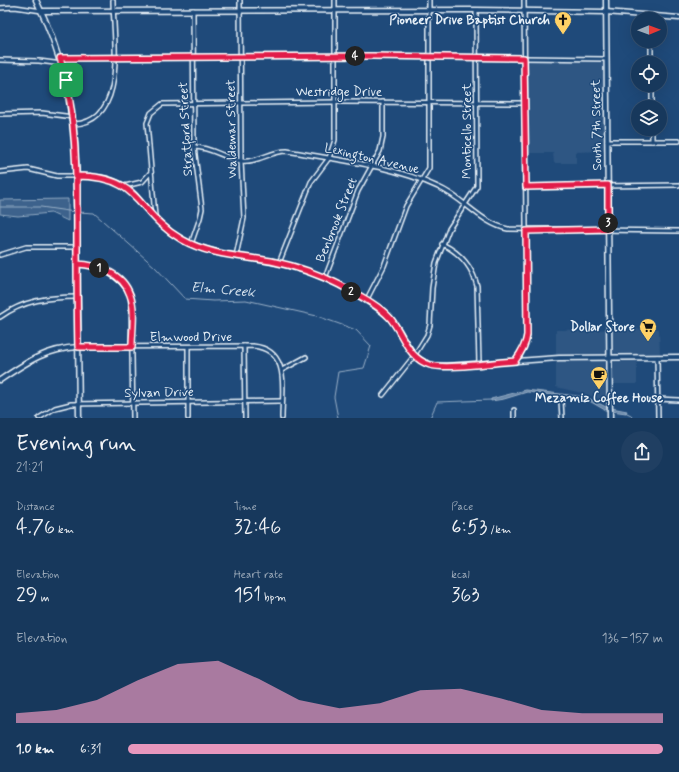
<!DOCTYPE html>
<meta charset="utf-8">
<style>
:root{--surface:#17385c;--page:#203f62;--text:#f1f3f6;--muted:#9eacbb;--line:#365272;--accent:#e797bd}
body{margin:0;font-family:Mynerve,sans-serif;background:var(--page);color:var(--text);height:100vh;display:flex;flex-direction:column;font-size:15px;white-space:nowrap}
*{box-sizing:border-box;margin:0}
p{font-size:13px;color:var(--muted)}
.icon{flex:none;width:22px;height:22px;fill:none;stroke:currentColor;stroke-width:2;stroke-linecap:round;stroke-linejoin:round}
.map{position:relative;height:418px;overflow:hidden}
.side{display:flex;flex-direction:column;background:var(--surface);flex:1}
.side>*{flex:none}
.needle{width:26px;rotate:89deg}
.fabs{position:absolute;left:631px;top:12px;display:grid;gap:8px}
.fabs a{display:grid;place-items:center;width:36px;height:36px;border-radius:50%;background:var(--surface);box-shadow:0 4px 16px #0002,0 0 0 1px var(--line);font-size:20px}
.pin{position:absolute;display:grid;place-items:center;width:34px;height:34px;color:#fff;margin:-17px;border-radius:8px;box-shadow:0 2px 6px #0006}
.km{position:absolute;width:20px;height:20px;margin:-10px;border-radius:50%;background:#222;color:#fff;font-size:11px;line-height:20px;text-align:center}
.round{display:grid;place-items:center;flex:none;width:42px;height:42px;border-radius:21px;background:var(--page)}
.summary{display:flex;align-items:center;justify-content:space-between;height:68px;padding:0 16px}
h1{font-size:22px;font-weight:600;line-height:30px}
.metrics{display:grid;grid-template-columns:repeat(3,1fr);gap:6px;height:68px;padding:4px 16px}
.metrics div{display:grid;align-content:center}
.metrics b{font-size:20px;font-weight:600}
.metrics small{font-size:11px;font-weight:400}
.metrics p{font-size:11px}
.chart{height:112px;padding:8px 16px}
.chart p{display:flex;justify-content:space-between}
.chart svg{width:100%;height:72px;margin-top:4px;fill:var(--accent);opacity:.7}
ul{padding:0 16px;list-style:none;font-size:13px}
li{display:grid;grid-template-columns:64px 48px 1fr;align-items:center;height:30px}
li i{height:10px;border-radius:5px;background:var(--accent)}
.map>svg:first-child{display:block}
</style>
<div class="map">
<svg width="679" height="418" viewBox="0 0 679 418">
<rect width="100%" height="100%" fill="#1f4a7a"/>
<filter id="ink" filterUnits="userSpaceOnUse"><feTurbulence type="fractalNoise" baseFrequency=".025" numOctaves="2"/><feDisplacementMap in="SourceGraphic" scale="8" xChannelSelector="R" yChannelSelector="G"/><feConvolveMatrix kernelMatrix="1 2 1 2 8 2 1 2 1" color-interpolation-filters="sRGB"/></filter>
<g filter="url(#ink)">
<!-- built -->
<g fill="#2e5683">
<polygon points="527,60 603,61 605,151 576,152 576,163 554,163 553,153 528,153"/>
<polygon points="659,329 660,355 637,355 637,384 607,384 608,403 586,394 556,387 556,330"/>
</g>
<!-- green -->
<polygon fill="#3c628c" stroke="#92aac2" points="68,199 68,221 51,213 18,216 0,214 0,200"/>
<!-- water -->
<polygon fill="#6685a7" stroke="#9ab0c7" points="526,390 586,397 606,407 627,411 626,413 605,410 586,399 527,392 504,399 491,401 491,399"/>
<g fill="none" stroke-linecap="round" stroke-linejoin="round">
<!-- stream -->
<g stroke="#9ab0c7" stroke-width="1">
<polyline points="0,207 41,207 75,212"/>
<polyline points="78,212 94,213 155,267 185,299 213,301 246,300 317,316 356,330 371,346 364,368 338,372 334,397 338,418"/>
<polyline points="625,412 631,415 632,418"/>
<polyline points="430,418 437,402 491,400"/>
</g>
<defs>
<g id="street">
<polyline points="0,8 15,7 42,11"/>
<polyline points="651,41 651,63"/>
<polyline points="60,58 372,56 606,59"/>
<polyline points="0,60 39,61 62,64"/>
<polyline points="652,85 652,107"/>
<polyline points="0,114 42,113 73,117"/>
<path d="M74,124c55,-3 39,-87 39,-124"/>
<polyline points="652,129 652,141"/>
<polyline points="607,141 679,141"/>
<path d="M194,147c18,0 31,12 48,14 15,2 29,-10 45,-10 51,9 104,14 151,36 26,11 42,36 70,42l171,2"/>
<polyline points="0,172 28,169 57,176 77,176"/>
<polyline points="125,186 142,182 151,172"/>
<polyline points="526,187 679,185"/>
<polyline points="155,216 147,123 151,113 162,104 336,102 525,103"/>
<polyline points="191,244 200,218 202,209 194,147 193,10"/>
<path d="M442,244c19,9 30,22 35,42l2,77"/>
<polyline points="0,255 26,247 77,247"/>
<polyline points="236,256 244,218 241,161 240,0"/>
<polyline points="279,263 311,182 329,158 335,140 335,0"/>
<path d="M77,264c23,2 42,10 54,31l2,123"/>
<polyline points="325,278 358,191 380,151 383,137 383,102"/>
<polyline points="366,301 384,266 406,206 429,168 429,0"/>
<path d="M0,317c24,-17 49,-20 77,-20"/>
<polyline points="244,346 245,418"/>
<path d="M78,347l175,-1c38,4 29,43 29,72"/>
<polyline points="188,347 188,418"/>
<polyline points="657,357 658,418"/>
<polyline points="515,361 523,349 527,335 524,0"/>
<polyline points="282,370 306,357"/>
<polyline points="383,395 414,356 427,335 430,325 432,288 436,263 449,229 477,186 476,10"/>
<polyline points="657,399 679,400"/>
<polyline points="561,401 562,418"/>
<polyline points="514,410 514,418"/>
<polyline points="39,418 55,408 71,404 282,401"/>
</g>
<g id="secondary">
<path d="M36,0c26,53 38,107 40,165l3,253"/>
<polyline points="606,0 610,418"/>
<polyline points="42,11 476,10 606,12 679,18"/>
<path d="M77,176c16,0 32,1 47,10 8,4 13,12 19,19 13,14 26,29 44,37 29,14 60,14 91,21 34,7 65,22 94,41 7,5 14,9 19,15 19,24 18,48 56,47l112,-8 120,-1"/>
<path d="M0,380c27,-18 45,-31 78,-33"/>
</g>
</defs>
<!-- street casing -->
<use href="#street" stroke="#e8f1f8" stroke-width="6"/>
<!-- secondary casing -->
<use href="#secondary" stroke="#e8f1f8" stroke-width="7"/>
<!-- street -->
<use href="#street" stroke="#1f4a7a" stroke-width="3"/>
<!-- secondary -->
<use href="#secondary" stroke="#1f4a7a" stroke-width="4"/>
</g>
</g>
<g fill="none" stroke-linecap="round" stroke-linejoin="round" filter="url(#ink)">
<defs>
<path id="route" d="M66,80c10,46 10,92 11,139 0,43 0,86 1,128h54c0,-16 4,-37 -2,-52 -7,-22 -32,-30 -53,-31v-88c65,0 58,36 104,63 27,16 59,17 90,22 24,5 48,13 69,24 16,9 38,19 50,33 14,17 17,40 40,47 18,5 65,-3 85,-4 6,-8 11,-16 12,-26l-1,-104 82,-2v-44l-82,2 -2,-129 -152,-2 -312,2 6,22"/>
</defs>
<!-- route casing -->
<use href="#route" stroke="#fff" stroke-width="8"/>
<!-- route -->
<use href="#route" stroke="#e11d48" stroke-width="5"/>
</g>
<!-- icons -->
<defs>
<symbol id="church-pin" viewBox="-11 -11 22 30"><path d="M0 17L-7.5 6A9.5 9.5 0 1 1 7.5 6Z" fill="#ffd166" stroke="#1f4a7a"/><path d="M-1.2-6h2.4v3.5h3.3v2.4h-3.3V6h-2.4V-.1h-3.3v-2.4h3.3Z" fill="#111"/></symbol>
<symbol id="supermarket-pin" viewBox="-11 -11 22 30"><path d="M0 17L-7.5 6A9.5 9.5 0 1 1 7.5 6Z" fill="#ffd166" stroke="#1f4a7a"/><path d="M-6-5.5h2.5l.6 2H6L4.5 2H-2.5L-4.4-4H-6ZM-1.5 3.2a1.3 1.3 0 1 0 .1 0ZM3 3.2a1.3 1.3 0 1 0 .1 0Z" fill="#111"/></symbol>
<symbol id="cafe-pin" viewBox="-11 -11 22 30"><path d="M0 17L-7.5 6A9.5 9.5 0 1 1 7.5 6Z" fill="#ffd166" stroke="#1f4a7a"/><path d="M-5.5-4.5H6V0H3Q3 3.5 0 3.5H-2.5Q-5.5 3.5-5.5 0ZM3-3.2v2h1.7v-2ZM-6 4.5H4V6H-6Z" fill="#111"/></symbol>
</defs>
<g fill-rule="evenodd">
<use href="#church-pin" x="553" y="10" width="20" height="27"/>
<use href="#supermarket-pin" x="638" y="317" width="20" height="27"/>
<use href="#cafe-pin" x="589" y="365" width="20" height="27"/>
</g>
<g text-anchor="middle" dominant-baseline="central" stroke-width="3" stroke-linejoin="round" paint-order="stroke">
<!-- poi labels -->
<g font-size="13" font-weight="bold" fill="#e8f1f8" stroke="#1f4a7a" text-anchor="end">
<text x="550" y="20">Pioneer Drive Baptist Church</text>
<text x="635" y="327">Dollar Store</text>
<text x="599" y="398" text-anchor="middle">Mezamiz Coffee House</text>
</g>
<!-- street labels -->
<g font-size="13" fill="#e8f1f8" stroke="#1f4a7a">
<text x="339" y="92">Westridge Drive</text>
<text transform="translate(597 125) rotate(-91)">South 7th Street</text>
<text transform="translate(186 129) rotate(-93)">Stratford Street</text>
<text transform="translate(232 129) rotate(-91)">Waldemar Street</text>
<text transform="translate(467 131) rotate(-90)">Monticello Street</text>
<text transform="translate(372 159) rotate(13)">Lexington Avenue</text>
<text transform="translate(337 220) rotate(-68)">Benbrook Street</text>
<text x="191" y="337">Elmwood Drive</text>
<text transform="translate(159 393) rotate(-1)">Sylvan Drive</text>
</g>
<!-- water labels -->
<g font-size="14" font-style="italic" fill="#d4e1ec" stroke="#1f4a7a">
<text transform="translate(223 290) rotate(5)">Elm Creek</text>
</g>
</g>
</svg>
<div class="fabs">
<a><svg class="needle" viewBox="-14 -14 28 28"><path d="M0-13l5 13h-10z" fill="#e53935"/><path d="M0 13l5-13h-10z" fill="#9eacbb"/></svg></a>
<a><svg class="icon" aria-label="locate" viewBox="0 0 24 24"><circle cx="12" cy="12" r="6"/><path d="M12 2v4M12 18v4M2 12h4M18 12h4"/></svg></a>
<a><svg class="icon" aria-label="layers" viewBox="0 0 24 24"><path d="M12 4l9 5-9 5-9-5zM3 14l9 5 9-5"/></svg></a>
</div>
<div class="pin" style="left:66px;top:80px;background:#1e9e55"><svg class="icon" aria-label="arrive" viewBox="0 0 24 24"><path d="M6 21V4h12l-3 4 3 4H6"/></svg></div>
<b class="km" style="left:99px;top:268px">1</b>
<b class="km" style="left:351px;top:292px">2</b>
<b class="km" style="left:608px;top:223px">3</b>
<b class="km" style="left:355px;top:56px">4</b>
</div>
<section class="side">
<div class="summary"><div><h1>Evening run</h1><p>21:21</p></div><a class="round"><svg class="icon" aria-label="share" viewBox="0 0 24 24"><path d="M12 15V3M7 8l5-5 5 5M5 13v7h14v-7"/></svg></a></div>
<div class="metrics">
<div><p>Distance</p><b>4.76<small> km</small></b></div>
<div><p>Time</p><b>32:46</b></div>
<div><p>Pace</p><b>6:53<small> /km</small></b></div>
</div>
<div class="metrics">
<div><p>Elevation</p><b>29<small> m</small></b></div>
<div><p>Heart rate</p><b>151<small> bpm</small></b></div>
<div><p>kcal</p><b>363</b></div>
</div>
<div class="chart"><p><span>Elevation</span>136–157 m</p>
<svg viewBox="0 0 160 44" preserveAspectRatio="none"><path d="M0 44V38L10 36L20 30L30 18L40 8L50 6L60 17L70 30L80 35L90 32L100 24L110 23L120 29L130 36L140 38L150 38L160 38V44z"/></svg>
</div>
<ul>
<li><b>1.0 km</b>6:31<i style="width:100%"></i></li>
</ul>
</section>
